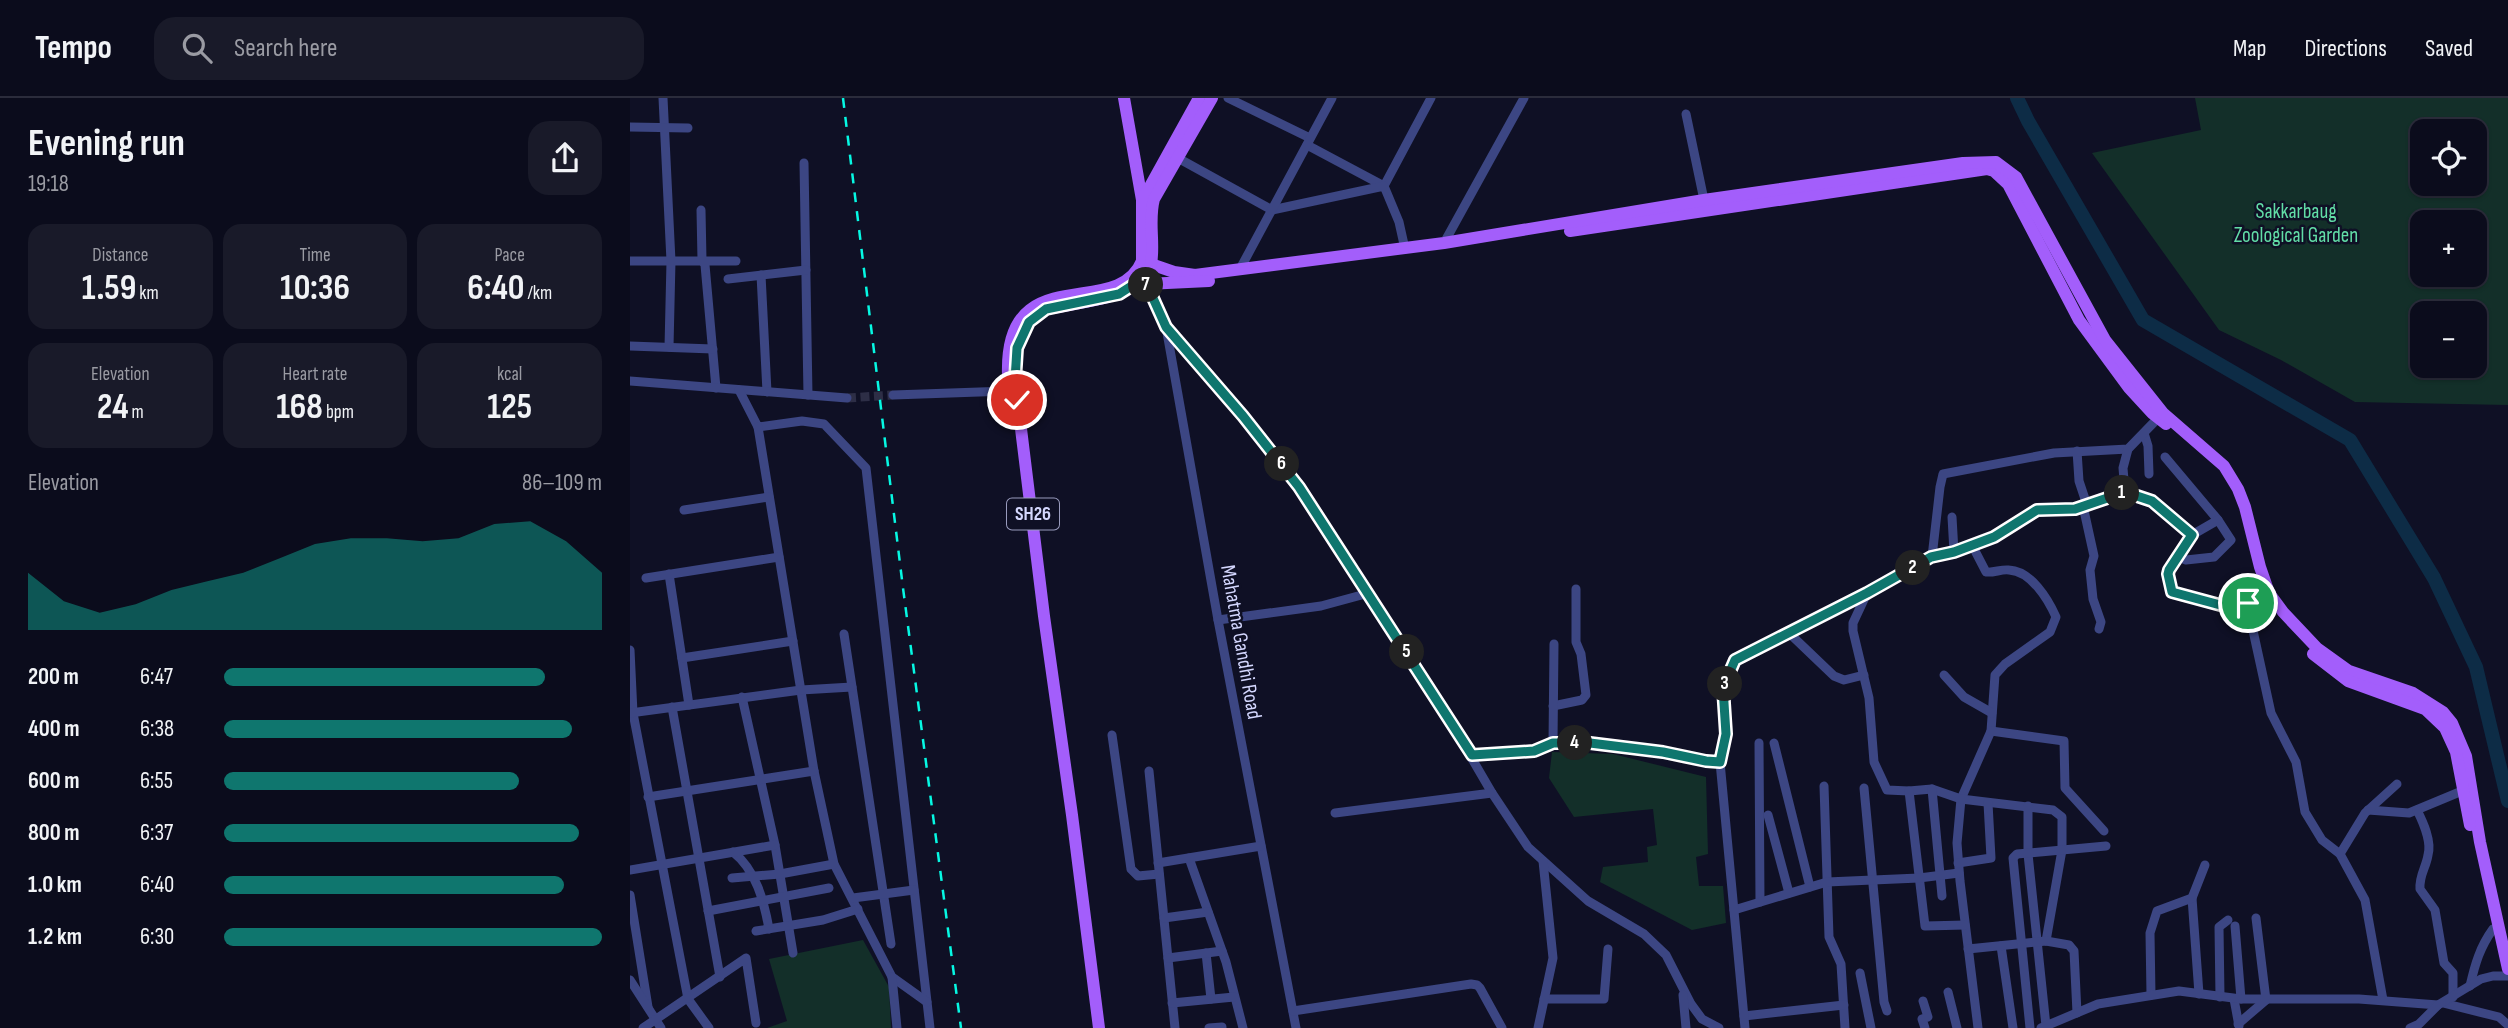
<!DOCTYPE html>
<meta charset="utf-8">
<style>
:root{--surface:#0b0c1c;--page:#191a29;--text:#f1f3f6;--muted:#9a9ba3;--line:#2b2c3b;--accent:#0f766e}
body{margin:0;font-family:"Sofia Sans Condensed",sans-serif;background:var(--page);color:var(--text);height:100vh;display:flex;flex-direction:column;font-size:26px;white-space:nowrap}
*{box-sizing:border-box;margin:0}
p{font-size:23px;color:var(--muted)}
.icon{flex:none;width:38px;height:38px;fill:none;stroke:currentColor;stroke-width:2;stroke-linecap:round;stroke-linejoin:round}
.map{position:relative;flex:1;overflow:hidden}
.panel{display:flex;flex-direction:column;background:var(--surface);width:630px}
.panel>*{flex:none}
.tools{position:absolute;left:1780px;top:21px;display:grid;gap:14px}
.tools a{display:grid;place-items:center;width:77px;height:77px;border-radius:14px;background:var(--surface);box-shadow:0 2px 5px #0004,0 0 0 2px var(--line);font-size:35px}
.pin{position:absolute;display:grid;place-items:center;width:60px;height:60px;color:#fff;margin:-30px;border:4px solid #fff;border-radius:50%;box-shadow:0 2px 7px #0007}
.km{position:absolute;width:35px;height:35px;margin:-18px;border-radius:50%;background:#222;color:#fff;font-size:19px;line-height:35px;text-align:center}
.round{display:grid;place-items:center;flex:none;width:74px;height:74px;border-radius:21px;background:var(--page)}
.overview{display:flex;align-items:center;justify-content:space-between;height:119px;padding:0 28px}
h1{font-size:38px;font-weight:700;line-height:52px}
.metrics{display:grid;grid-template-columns:repeat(3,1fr);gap:10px;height:119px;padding:7px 28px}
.metrics div{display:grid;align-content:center;border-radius:18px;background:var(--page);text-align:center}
.metrics b{font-size:35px;font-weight:700}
.metrics small{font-size:19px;font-weight:400}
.metrics p{font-size:19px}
.chart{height:196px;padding:14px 28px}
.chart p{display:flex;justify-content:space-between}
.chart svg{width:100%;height:126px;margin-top:7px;fill:var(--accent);opacity:.7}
ul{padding:0 28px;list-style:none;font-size:23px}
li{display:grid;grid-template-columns:112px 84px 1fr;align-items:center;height:52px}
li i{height:18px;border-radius:9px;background:var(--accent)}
header{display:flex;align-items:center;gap:42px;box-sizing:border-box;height:98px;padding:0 35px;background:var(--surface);border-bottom:2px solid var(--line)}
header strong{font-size:33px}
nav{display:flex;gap:38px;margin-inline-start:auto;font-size:24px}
.search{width:490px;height:63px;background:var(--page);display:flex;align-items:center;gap:18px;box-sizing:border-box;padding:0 24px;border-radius:21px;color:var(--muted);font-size:26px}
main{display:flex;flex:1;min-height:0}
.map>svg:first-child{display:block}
</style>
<header>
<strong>Tempo</strong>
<div class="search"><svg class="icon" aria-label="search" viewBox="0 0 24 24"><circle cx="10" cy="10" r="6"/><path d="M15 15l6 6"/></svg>Search here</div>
<nav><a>Map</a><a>Directions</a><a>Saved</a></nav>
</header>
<main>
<section class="panel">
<div class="overview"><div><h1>Evening run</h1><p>19:18</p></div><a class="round"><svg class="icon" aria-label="share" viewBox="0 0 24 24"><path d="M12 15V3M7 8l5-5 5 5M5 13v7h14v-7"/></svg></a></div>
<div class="metrics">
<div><p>Distance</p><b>1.59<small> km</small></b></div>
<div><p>Time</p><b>10:36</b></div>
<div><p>Pace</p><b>6:40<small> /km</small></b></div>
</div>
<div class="metrics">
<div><p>Elevation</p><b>24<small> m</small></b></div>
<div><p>Heart rate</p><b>168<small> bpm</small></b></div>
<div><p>kcal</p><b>125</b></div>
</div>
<div class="chart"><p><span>Elevation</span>86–109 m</p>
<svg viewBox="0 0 160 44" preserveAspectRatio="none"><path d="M0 44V24L10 34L20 38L30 35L40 30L50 27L60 24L70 19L80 14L90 12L100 12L110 13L120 12L130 7L140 6L150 13L160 24V44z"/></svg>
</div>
<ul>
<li><b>200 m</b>6:47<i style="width:85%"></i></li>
<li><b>400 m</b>6:38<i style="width:92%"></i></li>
<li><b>600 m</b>6:55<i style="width:78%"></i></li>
<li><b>800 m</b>6:37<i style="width:94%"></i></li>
<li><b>1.0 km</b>6:40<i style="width:90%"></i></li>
<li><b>1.2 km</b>6:30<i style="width:100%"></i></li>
</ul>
</section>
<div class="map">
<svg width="1878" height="930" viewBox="0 0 1878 930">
<rect width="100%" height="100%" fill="#0f1025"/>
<!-- green -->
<g fill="#132f29" fill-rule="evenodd">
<path d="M1565,0h313v307l-153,-3 -74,-42 -62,-30 -127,-177 109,-23zM1792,33h52v53h-52zM1792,124h52v53h-52zM1792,215h52v53h-52z"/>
<polygon points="922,654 983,656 1076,679 1078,756 1066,759 1069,788 1093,788 1096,825 1062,832 970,784 973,769 1018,764 1017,749 1027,747 1023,711 944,719 919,680"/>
<polygon points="233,842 259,889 261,930 137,930 157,923 139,861"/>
</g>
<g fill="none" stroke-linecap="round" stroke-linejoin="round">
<!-- river -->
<polyline stroke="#0d2c46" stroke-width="14" points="1387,0 1398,23 1513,222 1720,342 1804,480 1846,569 1878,703"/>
<!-- minor-tunnel -->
<polyline stroke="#2d2e46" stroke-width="9" stroke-dasharray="9 4.5" stroke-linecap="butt" points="217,300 263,297"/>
<!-- minor -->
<g stroke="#3c4683" stroke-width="9">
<polyline points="33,0 41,163 39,249"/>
<polyline points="598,0 680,40"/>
<polyline points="1056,16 1074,102"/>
<polyline points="0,29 58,30"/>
<polyline points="677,47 754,88 801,0"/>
<polyline points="546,59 642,112 754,88 769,124 775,151"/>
<polyline points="174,65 178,297"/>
<polyline points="71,112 72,162 75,167 86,290"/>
<polyline points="814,145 894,0"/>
<polyline points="0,163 106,163"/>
<polyline points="610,171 702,0"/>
<polyline points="131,177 137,294"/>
<polyline points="98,181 176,172"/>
<polyline points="515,182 536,229 588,522 666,930"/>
<polyline points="536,229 613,318 669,389 803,594 862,695 898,749 958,803 1014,836 1036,857 1061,906 1072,921 1089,930"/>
<polyline points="0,248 83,251"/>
<polyline points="0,283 217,300"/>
<polyline points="109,292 128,329 172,323 194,326 236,370 300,930"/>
<polyline points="263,297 378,293"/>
<polyline points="128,329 184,673 204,766 262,879 297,904"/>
<polyline points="1514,335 1518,348 1519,376"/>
<polyline points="1447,353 1449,383 1457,407"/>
<polyline points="1535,359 1588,422 1601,442 1584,459 1556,462 1549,459"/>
<polyline points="1495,394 1522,403 1562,437 1588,422"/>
<polyline points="1453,408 1464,458 1460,472 1463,501 1471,524 1469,531"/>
<polyline points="54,412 139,399"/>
<polyline points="1322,419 1324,454"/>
<polyline points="1562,437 1539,472 1538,476 1542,494 1594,508 1617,505 1639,495"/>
<path d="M1342,447l14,27c8,1 15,-3 23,-2 22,1 39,29 47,47l-6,15 -45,32 -10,11 -4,56 -30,68 -4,44 3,38 18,147"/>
<polyline points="1302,459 1310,389 1313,376 1424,355 1498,351 1532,316"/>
<polyline points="39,476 59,607"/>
<polyline points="16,480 149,459"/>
<polyline points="1237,495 1223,525 1223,533 1239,600 1244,664 1257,692 1279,693 1302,691 1331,701 1423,712 1432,719 1432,752 1416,843"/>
<polyline points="1617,505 1641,615 1666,664 1675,714 1692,742 1710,756 1735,802 1753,902"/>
<polyline points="588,522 691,508 739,495"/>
<polyline points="1159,535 1204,578 1214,582 1234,577"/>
<polyline points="214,536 261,846"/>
<polyline points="0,552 3,615 58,901 79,930"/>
<polyline points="52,560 163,543"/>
<polyline points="1314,577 1334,599 1362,615"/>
<polyline points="112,599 145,747 163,855"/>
<polyline points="923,608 952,602 956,597 951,556 946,544 946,491"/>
<polyline points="42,609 90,879"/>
<polyline points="0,615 171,592 222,589"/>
<polyline points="1361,633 1434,643 1435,690 1474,733"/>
<polyline points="482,637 501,771 508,778 529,776"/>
<polyline points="923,645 924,546"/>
<polyline points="1129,645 1130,804"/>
<polyline points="1144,645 1180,789"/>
<polyline points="842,657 904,653 923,645 960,645 1033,654 1076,663 1090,664"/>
<polyline points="519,673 545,930"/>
<polyline points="1194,688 1199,839 1211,866 1215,930"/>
<polyline points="1234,690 1254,904 1257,913"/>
<polyline points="1302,691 1312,798"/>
<polyline points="1279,693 1295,828 1335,827"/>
<polyline points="18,699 184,673"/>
<polyline points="1398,708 1398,756 1416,928"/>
<polyline points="1738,712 1779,715 1832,693"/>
<path d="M1787,712c6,12 15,31 11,45 -2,13 -9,20 -8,34l15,21 9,53 9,10v24"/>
<polyline points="705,715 862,695"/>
<polyline points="1138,717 1159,795"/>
<path d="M103,754c23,18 31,49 36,77"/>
<polyline points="1710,756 1735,715 1767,686"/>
<polyline points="559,760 596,864 613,930"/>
<polyline points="528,765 631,748"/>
<polyline points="1328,765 1361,760 1358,705"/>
<polyline points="0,772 145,747"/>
<polyline points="102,780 150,776 204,766"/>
<polyline points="0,797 18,909"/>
<polyline points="223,800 284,792"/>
<polyline points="1562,800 1569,896"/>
<polyline points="1104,812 1197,784 1289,780 1329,775"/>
<polyline points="78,813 199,790"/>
<polyline points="534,820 578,814"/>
<polyline points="1605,828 1611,901"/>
<polyline points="126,833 193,822 228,811"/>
<polyline points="1371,848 1383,930"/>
<polyline points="1338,851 1416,843 1439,847 1444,853 1447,915"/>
<polyline points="576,855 581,901"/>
<polyline points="538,860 592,853"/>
<polyline points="1230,875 1241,930"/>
<polyline points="262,879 267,930"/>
<polyline points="0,882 31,930"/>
<path d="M1840,888c5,-22 10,-39 23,-57"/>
<polyline points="1318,894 1327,930"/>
<polyline points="1053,897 1056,930"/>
<polyline points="1521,897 1520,835 1527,813 1562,800 1575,767"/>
<polyline points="1590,899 1589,829 1598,822"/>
<polyline points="914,901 974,901 978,851"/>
<polyline points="1604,901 1609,928"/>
<polyline points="1293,903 1298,919 1292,921 1295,930"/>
<polyline points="542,905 604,899"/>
<polyline points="1813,905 1869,919 1878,927"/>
<polyline points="663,913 841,886 847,887 850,890 872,930"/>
<polyline points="1114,918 1214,907"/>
<polyline points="1608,926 1636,902 1626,820"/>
<polyline points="13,930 116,860 126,925"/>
<polyline points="579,930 592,929"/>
<polyline points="908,930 923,860 913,763"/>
<polyline points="1115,930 1090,664 1096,636 1093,590 1105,562 1237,495 1301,459 1364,439 1407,412 1445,411 1495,394 1493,370 1498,351"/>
<polyline points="1400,930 1383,760 1387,756 1476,748"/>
<polyline points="1411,930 1468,906 1549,893 1611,901 1729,901 1808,907"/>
<polyline points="1780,930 1789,926 1808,907 1851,881 1863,878 1878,878"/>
</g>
<!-- major -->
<g stroke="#a35efb" stroke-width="12">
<polyline points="494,0 512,102"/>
<polyline points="940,133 1357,71 1364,73 1378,86 1449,222 1499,290 1522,315 1536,326"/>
<polyline points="512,163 544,174 565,177 814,145 1074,102 1333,65 1366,64 1386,79 1475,242 1533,315 1594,368 1608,391 1615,409 1630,469 1639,495 1653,514 1687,550 1719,573 1783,595 1813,614 1822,625 1836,658 1850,744 1878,871"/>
<polyline points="516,186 579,183"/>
<path d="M378,277c-4,-119 109,-53 134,-114v-60l57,-103"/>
<polyline points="1683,556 1718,583 1795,611 1815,630 1826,654 1840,727"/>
<path d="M469,930l-27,-213 -28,-199 -29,-236 2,-32 5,-14 7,-12 17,-13c29,-6 97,-10 105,-45 4,-21 -3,-43 3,-65l58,-101"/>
</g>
<!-- rail -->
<polyline stroke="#06f8e3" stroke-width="2.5" stroke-dasharray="10 9" stroke-linecap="butt" points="213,0 273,490 331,930"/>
</g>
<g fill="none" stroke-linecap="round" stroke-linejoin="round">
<defs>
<polyline id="route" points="387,302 385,282 387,250 399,224 416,211 489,196 514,180 536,229 613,318 669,389 842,657 904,653 923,645 960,645 1033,654 1076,663 1090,664 1096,636 1093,590 1105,562 1237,495 1301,459 1324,454 1364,439 1407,412 1445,411 1495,394 1522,403 1562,437 1539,472 1538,476 1542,494 1594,508 1618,505"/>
</defs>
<!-- route casing -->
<use href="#route" stroke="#fff" stroke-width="14"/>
<!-- route -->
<use href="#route" stroke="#0f766e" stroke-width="9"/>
</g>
<g text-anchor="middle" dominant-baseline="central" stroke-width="5" stroke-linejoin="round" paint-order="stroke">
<!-- shield labels -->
<rect fill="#0f1025" stroke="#999bbd" stroke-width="2" x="377" y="400.5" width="52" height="31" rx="5"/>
<g font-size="19" font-weight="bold" fill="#d4d7fe">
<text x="403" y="416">SH26</text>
</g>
<!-- park labels -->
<g font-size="21" fill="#62dda7" stroke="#0f1025">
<text x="1666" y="113">Sakkarbaug<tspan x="1666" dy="24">Zoological Garden</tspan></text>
</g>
<!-- street labels -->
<g font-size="21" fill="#d4d7fe" stroke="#0f1025">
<text transform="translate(611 544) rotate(80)">Mahatma Gandhi Road</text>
</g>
</g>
</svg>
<div class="tools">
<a><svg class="icon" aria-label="locate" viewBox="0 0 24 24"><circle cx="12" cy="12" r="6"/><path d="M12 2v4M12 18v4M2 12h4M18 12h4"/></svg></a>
<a>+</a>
<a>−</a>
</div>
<div class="pin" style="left:1618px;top:505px;background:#1e9e55"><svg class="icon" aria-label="arrive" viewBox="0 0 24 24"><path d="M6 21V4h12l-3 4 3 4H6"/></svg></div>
<div class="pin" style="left:387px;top:302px;background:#d93025"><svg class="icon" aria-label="check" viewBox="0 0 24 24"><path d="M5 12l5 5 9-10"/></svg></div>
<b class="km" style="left:1492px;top:395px">1</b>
<b class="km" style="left:1283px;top:470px">2</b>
<b class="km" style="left:1095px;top:586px">3</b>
<b class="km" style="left:945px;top:645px">4</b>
<b class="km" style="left:777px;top:554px">5</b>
<b class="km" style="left:652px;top:366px">6</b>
<b class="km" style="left:516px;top:187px">7</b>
</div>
</main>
